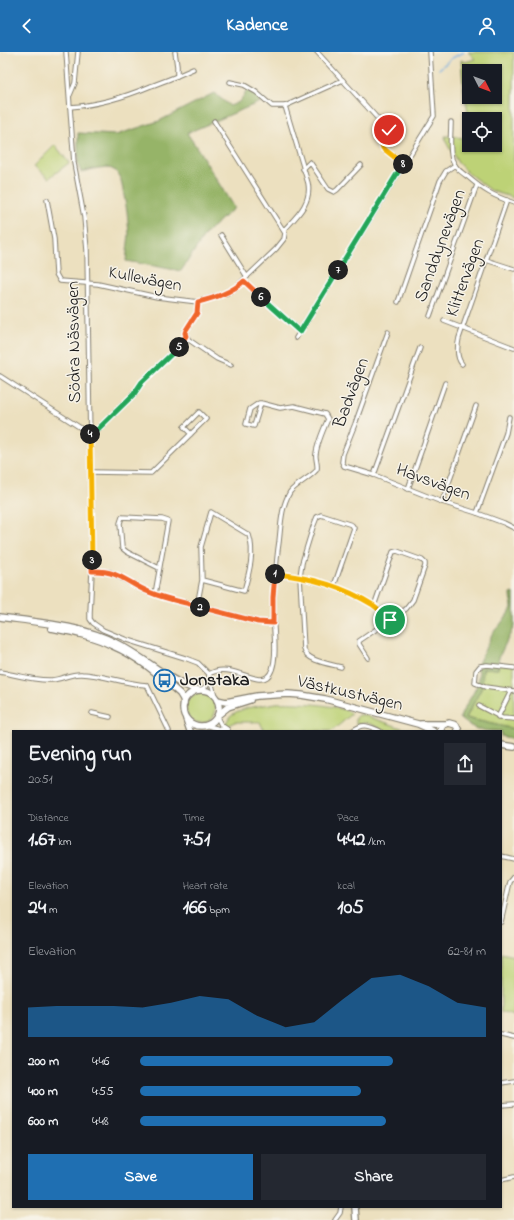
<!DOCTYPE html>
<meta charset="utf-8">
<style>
:root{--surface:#171b24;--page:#242831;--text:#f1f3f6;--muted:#9ea1a6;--accent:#1f6fb2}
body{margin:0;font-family:"Indie Flower",sans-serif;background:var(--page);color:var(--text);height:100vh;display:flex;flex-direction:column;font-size:15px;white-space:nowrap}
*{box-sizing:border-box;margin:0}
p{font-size:13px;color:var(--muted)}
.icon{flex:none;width:22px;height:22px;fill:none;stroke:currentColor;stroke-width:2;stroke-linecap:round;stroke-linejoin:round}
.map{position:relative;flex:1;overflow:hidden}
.sheet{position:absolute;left:12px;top:678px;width:490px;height:478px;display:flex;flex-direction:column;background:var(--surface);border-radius:0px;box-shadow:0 1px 3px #0004}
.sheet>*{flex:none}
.needle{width:26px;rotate:132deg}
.fabs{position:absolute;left:462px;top:12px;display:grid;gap:8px}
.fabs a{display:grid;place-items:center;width:40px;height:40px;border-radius:0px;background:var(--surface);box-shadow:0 1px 3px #0004;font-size:20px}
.pin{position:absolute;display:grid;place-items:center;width:34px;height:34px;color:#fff;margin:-17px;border:2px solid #fff;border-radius:50%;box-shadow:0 1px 4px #0007}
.km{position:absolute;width:20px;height:20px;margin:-10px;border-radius:50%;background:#222;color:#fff;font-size:11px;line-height:20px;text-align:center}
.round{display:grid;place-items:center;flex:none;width:42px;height:42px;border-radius:0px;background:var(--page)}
.head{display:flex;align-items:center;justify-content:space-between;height:68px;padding:0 16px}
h1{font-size:22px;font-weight:700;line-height:30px}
.stats{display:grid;grid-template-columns:repeat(3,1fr);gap:6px;height:68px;padding:4px 16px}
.stats div{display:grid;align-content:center}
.stats b{font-size:20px;font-weight:700}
.stats small{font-size:11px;font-weight:400}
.stats p{font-size:11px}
.chart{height:112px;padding:8px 16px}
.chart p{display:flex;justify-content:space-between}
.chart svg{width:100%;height:72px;margin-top:4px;fill:var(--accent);opacity:.7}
.primary-button{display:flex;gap:8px;margin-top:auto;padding:8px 16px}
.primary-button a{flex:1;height:46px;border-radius:0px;background:var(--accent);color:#fff;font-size:16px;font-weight:700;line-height:46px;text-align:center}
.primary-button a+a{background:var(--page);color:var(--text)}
ul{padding:0 16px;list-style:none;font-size:13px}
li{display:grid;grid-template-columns:64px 48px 1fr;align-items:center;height:30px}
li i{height:10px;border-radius:5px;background:var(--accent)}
header{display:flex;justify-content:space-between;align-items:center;height:52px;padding:0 16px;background:var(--accent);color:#fff;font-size:18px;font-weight:700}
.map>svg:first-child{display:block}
</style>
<header><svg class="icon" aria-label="back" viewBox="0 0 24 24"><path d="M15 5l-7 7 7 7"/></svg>Kadence<svg class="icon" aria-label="person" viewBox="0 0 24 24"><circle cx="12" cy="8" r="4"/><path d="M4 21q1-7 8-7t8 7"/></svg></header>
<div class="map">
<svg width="514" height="1168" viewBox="0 0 514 1168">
<rect width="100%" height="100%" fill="#f7f3e8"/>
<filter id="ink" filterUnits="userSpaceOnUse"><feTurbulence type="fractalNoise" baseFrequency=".025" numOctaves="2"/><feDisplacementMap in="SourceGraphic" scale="8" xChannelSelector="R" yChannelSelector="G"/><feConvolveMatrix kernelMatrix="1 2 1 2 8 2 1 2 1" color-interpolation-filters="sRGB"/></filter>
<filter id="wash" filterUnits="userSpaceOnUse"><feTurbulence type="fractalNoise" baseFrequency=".012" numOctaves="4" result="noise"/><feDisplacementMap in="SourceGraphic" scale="16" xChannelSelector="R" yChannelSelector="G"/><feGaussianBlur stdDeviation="0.9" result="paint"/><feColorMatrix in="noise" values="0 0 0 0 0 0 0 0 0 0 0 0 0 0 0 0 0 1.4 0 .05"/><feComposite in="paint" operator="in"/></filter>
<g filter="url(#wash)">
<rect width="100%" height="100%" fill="#ece0bf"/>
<!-- green -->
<g fill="#bdd276" stroke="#6c7749" fill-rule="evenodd">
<path d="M468,0h46v146l-22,-7 -24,-18 -10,-10 -12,-21 -1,-6c9,0 15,2 24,3v6h26v-26h-8l-1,-2 -17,1 -6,-34 -2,-24 4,2 10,-3zM469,19h26v26h-26z"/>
<polygon points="55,93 69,111 49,126 34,114"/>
<polygon points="499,611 514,613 514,677 466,666 482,635 483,616 498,617"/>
<circle cx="201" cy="656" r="15"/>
<path d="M276,651c17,-1 64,1 76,11l-20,17h-68l-4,-9h-26l-13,9h-3l7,-6 5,-9 6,-4 11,-4z"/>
<path d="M359,663h5l46,16c-7,0 -16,2 -23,0 -10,-3 -19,-12 -31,-6v-7z"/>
<polygon points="501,901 514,904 514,964 501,960"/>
</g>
<!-- forest -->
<g fill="#96b467" stroke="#596842">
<path d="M247,39c6,2 12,4 13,11l-73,31 12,18 35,57 -28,25 -25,38 -55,-10 3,-27 -2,-23 -6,-31 -5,-9 -8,-4 -10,1 -17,4 -3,-7v-32l38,2 43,-14 55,-28 16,13 9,-4z"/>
<path d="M514,541v33l-15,31 -1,12 -15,-1 -1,19 -16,31 48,11v10l-13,-3v-5c-20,0 -26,0 -41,-13 4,-15 26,-35 17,-52l16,-34 7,-7 12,-17 -1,-14z"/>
</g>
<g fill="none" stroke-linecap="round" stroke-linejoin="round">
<!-- stream -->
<polyline stroke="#6faae0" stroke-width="1.5" points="439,17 452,6 464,0"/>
</g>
</g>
<g filter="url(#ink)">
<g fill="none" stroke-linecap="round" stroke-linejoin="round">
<defs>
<g id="street">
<polyline points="66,0 74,111 84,165 87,198 92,519 90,561 90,567 93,571 103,578 127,588 185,606 198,611 209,622 215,644"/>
<polyline points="317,0 389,79 390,83 382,93 383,96 404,112"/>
<polyline points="177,24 193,17"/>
<path d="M230,30l14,3 12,7 16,14h13l23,77c4,20 -11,33 -24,47"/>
<polyline points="70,43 75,31 78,0"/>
<polyline points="285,54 343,28"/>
<path d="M70,55c29,-2 55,-10 81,-21 8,-3 17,-6 26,-10v-10l-2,-14"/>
<path d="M451,70c0,12 -2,25 1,37 3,9 9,13 16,18 16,14 26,19 46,26"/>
<polyline points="303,117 310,110 328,137 334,140 337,138 361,113"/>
<polyline points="47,148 54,187 56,222 60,229 98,232 157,245 198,250 227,241 235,236 276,197 284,187 285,181 214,69"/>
<polyline points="221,183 247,225"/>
<polyline points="486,208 514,217"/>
<polyline points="244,229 300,280"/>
<path d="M198,250l-1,11 -11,17c-1,5 0,6 3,10l28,19 14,6"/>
<polyline points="398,250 440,129 446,119 455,113"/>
<polyline points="430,264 477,133"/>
<polyline points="444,269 514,296"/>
<polyline points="388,280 355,372 343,402 342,410 344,414 374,423 442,450 477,461 504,471 514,476"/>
<polyline points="296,286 434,64 430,0"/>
<path d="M462,312c-6,-7 -5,-17 -3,-26l48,-138"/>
<polyline points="0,324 90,382 94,381 134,342 142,330 179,294 186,284"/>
<polyline points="91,420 151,421 206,367 199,360 184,375 191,382"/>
<polyline points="374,423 420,296"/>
<polyline points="408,437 445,331"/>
<polyline points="442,450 476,354"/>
<polyline points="477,461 506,381 509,365"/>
<polyline points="92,519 110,520 148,540 169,547 258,570 273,571"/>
<path d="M276,522c33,4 68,13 97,31 6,4 11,10 17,14"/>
<path d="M334,534l20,-58 -2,-3 -31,-10 -4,2 -4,10 -11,36 -2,14 4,72c2,12 26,15 37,18"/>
<polyline points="155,542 168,469 162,467 122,465 120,471 122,496 127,500 159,516"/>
<path d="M197,554l5,-26 -1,-33 10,-35 38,23c6,18 0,38 -5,56l-42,-11"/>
<polyline points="368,606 359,592 359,589 406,557 413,548 425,514 425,511 422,508 397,499 393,500 374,554"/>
<polyline points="514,616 487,613 480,614 476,619 475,631 485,635 514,639"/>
<path d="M0,620c16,3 35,9 52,8 10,-1 20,-7 30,-6 22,1 43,10 65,11l22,46"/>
<path d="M209,622c21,-13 46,12 58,3 13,-10 6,-51 6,-65 0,-10 0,-21 2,-31 1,-13 2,-26 4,-39 2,-17 2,-35 11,-50 6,-8 26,-18 27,-23 1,-5 -2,-11 -1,-15 1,-10 8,-26 12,-35l-3,-5 -31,-8 -14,2 -19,-5h-2l-9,6 -4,15 8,2 7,-23"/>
<polyline points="201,638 207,633 209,623"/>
<polyline points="479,654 502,666 514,667"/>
<polyline points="92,661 110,665"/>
<polyline points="217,665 221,673 227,677"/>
<polyline points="498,665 511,639"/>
<polyline points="206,673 219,677 228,678"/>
<path d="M352,679c12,-9 16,-5 28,0"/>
<polyline points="501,804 514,807"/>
<polyline points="501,870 509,834 510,830 514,825"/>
<polyline points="501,983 514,986"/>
<polyline points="501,1031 514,1029"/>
<polyline points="501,1053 514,1052"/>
<polyline points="501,1128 514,1125"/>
<polyline points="335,1168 340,1161 341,1155"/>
</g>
<g id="secondary">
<path d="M0,565c36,5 84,9 116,26 29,14 51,38 82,47"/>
<path d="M51,576c21,4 43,8 62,18 26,11 47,30 67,48l3,5 1,5"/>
<circle cx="201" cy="656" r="18"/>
<polyline points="217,648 226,650 257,644 288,642 301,643 325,647 418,672 433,679"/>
<polyline points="218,663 228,655 250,648"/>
<polyline points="186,667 190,679"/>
<polyline points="421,672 444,672"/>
<polyline points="440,679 443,673 449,671 456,673 459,679"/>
<polyline points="501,693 514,695"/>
<polyline points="355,1155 356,1168"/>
</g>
</defs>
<!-- street casing -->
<use href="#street" stroke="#847e6e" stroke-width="5.5"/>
<!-- secondary casing -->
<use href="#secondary" stroke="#847e6e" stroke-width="8"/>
<!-- street -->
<use href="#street" stroke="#fff" stroke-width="3.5"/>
<!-- secondary -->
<use href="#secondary" stroke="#fff" stroke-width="5.5"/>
</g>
</g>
<g fill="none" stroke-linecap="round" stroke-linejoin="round" filter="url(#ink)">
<defs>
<path id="split-1" d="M275,522c34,3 69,13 98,31 6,4 11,10 17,15"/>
<polyline id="split-2" points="200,555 258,570 273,571 273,545 275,522"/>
<path id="split-3" d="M92,508v11c27,-1 35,12 57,21 16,7 34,10 51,15"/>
<polyline id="split-4" points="90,382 92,508"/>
<polyline id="split-5" points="90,382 94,381 134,342 142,330 179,295"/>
<path id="split-6" d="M179,295l7,-11 -1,-3 1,-3 11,-17 1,-11c16,-4 33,-9 46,-21l17,16"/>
<polyline id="split-7" points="261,245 300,280 338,218"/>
<polyline id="split-8" points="338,218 403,112"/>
<polyline id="split-9" points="389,78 390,83 382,93 383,96 403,112"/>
</defs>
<!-- split-1 casing -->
<use href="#split-1" stroke="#fff" stroke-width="8"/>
<!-- split-2 casing -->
<use href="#split-2" stroke="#fff" stroke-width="8"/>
<!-- split-3 casing -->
<use href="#split-3" stroke="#fff" stroke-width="8"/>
<!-- split-4 casing -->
<use href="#split-4" stroke="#fff" stroke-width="8"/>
<!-- split-5 casing -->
<use href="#split-5" stroke="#fff" stroke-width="8"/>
<!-- split-6 casing -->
<use href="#split-6" stroke="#fff" stroke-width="8"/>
<!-- split-7 casing -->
<use href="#split-7" stroke="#fff" stroke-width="8"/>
<!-- split-8 casing -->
<use href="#split-8" stroke="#fff" stroke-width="8"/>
<!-- split-9 casing -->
<use href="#split-9" stroke="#fff" stroke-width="8"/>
<!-- split-1 -->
<use href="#split-1" stroke="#f5b400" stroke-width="5"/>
<!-- split-2 -->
<use href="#split-2" stroke="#f0652b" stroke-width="5"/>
<!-- split-3 -->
<use href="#split-3" stroke="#f0652b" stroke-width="5"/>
<!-- split-4 -->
<use href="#split-4" stroke="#f5b400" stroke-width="5"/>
<!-- split-5 -->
<use href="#split-5" stroke="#22a559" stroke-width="5"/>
<!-- split-6 -->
<use href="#split-6" stroke="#f0652b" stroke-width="5"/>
<!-- split-7 -->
<use href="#split-7" stroke="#22a559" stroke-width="5"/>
<!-- split-8 -->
<use href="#split-8" stroke="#22a559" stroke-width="5"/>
<!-- split-9 -->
<use href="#split-9" stroke="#f5b400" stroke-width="5"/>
</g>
<!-- icons -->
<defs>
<symbol id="bus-ring" viewBox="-11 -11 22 22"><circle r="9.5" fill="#f7f3e8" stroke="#1f6fb2" stroke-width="1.5"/><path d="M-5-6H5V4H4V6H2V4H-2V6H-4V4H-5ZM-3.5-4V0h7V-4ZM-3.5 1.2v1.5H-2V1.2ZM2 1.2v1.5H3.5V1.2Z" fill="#1f6fb2"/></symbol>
</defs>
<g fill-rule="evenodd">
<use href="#bus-ring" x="152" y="616" width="25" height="25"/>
</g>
<g text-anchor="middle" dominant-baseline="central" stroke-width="3" stroke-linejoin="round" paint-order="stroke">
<!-- street labels -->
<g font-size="18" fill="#1c1c1c" stroke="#f7f3e8">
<text transform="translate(441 194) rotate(-70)">Sanddynevägen</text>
<text transform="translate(466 226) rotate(-70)">Klittervägen</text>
<text transform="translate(145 228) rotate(11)">Kullevägen</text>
<text transform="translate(75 290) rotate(-91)">Södra Näsvägen</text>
<text transform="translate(352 341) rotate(-70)">Badvägen</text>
<text transform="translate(433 431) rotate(20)">Havsvägen</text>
<text transform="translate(350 642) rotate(13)">Västkustvägen</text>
</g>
<!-- poi labels -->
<g font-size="18" font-weight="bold" fill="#1c1c1c" stroke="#f7f3e8" text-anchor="start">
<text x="180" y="629">Jonstaka</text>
</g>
</g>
</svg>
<div class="fabs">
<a><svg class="needle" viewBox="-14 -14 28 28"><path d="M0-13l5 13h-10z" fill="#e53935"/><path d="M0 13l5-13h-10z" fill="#9ea1a6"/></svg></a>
<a><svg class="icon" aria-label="locate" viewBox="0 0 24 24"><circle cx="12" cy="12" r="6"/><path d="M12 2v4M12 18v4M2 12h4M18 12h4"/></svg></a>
</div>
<div class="pin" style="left:390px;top:568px;background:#1e9e55"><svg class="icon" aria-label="arrive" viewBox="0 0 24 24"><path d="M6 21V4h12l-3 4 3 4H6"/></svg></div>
<div class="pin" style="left:389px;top:78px;background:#d93025"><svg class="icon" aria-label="check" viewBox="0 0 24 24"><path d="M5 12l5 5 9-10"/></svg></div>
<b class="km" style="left:275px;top:522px">1</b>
<b class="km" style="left:200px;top:555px">2</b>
<b class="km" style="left:92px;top:508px">3</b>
<b class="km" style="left:90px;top:382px">4</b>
<b class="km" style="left:179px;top:295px">5</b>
<b class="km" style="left:261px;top:245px">6</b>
<b class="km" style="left:338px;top:218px">7</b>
<b class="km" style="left:403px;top:112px">8</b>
<section class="sheet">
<div class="head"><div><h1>Evening run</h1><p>20:51</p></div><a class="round"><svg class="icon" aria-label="share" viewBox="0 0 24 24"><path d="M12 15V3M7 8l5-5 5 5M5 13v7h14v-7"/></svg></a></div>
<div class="stats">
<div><p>Distance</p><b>1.67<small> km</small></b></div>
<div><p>Time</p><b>7:51</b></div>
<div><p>Pace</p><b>4:42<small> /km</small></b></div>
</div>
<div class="stats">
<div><p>Elevation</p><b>24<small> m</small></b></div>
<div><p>Heart rate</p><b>166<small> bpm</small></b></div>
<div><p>kcal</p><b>105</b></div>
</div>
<div class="chart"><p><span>Elevation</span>62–81 m</p>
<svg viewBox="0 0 160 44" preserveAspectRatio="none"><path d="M0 44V26L10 25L20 25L30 25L40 26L50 23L60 19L70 21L80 31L90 38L100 35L110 21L120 8L130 6L140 13L150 23L160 26V44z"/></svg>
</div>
<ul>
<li><b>200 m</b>4:46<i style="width:73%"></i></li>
<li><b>400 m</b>4:55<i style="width:64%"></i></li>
<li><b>600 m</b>4:48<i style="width:71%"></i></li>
</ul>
<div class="primary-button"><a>Save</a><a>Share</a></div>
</section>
</div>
